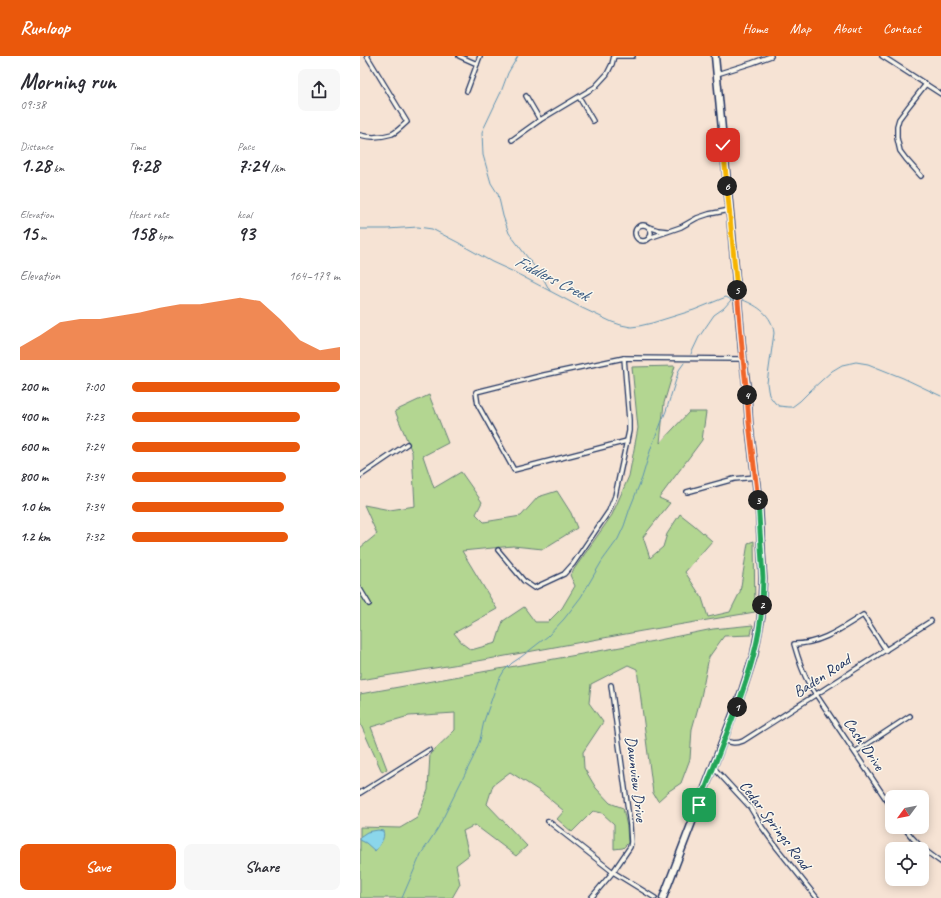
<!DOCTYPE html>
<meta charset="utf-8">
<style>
:root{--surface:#fff;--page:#f7f7f7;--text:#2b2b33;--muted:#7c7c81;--accent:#ea580c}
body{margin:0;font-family:Caveat,sans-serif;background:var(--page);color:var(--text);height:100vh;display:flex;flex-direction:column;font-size:15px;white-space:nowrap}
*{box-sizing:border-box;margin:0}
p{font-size:13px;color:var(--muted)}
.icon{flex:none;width:22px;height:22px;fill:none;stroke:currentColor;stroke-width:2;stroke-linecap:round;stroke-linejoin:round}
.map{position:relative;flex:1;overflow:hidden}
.side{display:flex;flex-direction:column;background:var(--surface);width:360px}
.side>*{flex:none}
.needle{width:26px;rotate:238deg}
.buttons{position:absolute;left:525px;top:734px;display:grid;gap:8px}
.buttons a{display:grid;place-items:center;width:44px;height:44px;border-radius:8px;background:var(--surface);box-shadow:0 2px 10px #0003;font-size:20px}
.pin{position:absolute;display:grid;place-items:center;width:34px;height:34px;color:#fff;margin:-17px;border-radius:8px;box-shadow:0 2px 6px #0006}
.km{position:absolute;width:20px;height:20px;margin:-10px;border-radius:50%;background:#222;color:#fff;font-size:11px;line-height:20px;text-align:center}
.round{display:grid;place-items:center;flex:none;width:42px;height:42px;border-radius:8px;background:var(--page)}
.head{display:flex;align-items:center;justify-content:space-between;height:68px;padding:0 20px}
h1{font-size:22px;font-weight:700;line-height:30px}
.stats{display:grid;grid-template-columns:repeat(3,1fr);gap:6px;height:68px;padding:4px 20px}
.stats div{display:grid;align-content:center}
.stats b{font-size:20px;font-weight:700}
.stats small{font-size:11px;font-weight:400}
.stats p{font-size:11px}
.chart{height:112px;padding:8px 20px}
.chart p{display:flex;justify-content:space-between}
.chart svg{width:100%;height:72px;margin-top:4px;fill:var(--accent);opacity:.7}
.primary-button{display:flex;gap:8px;margin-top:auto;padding:8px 20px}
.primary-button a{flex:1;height:46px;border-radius:8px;background:var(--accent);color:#fff;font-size:16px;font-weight:700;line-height:46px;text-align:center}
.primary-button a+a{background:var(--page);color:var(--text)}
ul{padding:0 20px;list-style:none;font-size:13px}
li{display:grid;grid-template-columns:64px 48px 1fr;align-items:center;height:30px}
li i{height:10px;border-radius:5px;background:var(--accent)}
header{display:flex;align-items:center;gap:24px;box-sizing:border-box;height:56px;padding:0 20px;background:var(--accent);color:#fff}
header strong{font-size:19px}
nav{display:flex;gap:22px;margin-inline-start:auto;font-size:14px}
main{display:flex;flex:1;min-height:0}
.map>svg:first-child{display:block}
</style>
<header>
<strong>Runloop</strong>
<nav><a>Home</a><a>Map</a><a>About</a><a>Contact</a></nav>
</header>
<main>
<section class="side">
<div class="head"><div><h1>Morning run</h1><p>09:38</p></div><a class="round"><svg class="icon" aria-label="share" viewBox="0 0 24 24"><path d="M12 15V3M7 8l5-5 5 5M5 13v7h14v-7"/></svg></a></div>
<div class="stats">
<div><p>Distance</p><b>1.28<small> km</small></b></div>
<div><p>Time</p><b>9:28</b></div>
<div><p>Pace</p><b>7:24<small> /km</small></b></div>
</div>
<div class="stats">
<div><p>Elevation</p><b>15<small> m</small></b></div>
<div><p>Heart rate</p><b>158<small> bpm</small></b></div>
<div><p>kcal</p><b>93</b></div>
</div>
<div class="chart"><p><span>Elevation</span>164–179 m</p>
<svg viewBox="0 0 160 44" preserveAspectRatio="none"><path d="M0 44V36L10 29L20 21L30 19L40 19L50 17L60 15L70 12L80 10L90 10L100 8L110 6L120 8L130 19L140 32L150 38L160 36V44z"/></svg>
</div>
<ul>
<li><b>200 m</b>7:00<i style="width:100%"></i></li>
<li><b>400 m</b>7:23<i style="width:81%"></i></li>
<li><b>600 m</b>7:24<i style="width:81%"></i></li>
<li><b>800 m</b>7:34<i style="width:74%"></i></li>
<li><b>1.0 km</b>7:34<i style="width:73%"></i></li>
<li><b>1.2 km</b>7:32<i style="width:75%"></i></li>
</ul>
<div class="primary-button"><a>Save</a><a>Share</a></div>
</section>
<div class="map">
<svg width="581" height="842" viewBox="0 0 581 842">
<rect width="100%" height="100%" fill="#f6e3d4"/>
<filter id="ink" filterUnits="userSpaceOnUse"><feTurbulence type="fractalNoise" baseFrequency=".025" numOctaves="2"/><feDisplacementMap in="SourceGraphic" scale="8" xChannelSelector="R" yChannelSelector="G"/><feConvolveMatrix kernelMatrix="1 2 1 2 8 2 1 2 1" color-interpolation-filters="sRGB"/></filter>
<g filter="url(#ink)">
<!-- green -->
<g fill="#b3d691" stroke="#678278">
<polygon points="315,310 304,347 300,387 329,356 346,356 342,384 299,442 310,447 283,481 290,502 303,491 307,478 320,458 334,469 352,485 325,516 342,542 348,561 370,556 380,536 388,487 394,485 395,556 282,575 118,605 0,624 0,492 17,478 4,449 30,454 55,450 52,396 35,355 69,339 88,387 63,400 74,432 101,416 122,446 116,458 124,466 161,460 178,441 197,435 211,457 217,472 183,493 153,490 102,495 137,553 94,577 103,588 111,594 136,587 143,565 164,551 175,566 188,566 202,552 215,530 210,519 252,459 269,420 278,372 272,311"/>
<polygon points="393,569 391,579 364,580 349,601 341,641 332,673 330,703 321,727 309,735 298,745 293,737 277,613 268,609 231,628 229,647 243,666 223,696 224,712 236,732 250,747 263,752 267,771 268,787 263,792 254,793 254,768 242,757 233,755 212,776 197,763 204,755 181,736 150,716 133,729 127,748 167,790 156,800 115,769 103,775 109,799 96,809 100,828 92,842 0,842 0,771 40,772 57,762 68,734 70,698 95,674 95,657 49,660 11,671 27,713 22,716 0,667 0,638 294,585 353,573"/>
</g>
<!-- water -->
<path fill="#8bd6eb" stroke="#5e93b3" d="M18,774l5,1c3,7 -4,15 -8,20l-9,-8 -6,-3 1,-4 6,-4z"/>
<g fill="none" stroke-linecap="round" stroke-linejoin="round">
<!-- stream -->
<g stroke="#5e93b3" stroke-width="1">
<polyline points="158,0 148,17 141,36 122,76 123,99 131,127 138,138 143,160 149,177 183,222 190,235"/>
<polyline points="0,173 27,173 58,171 72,173 99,187 107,192 132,206 154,216 222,252 252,266 261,269 271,271 279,270 292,267 334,254 366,241 374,245"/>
<path d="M383,244c15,6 29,15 31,33l-7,50 1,7 1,5 6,8 4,3 9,1h4l8,-6 10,-10 22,-20 10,-6 14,-3 12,2 35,14 38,18"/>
<polyline points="331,298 339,281 354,259 364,252 371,244"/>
<polyline points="42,842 61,798 78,772 113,702 120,684 124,665 138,625 144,615 152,607 161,601 188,580 204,563 221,541 242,505 258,483 264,470 270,452 282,422 291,392 306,355 319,314 324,307"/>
</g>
<defs>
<g id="street">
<polyline points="99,0 117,8"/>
<polyline points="255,0 273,0"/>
<polyline points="522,0 581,38"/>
<polyline points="357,18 392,7 411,0"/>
<polyline points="107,35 120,0"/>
<polyline points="166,40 180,64"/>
<polyline points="219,41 233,65"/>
<path d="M0,79c10,3 22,2 32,-1 6,-3 10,-8 15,-12l-40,-66"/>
<polyline points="152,84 180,64 235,31 247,18 252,8 254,0"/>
<polyline points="561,120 546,103 540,95 537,82 537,70 539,63 548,51 566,28"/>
<circle cx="283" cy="177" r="8"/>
<polyline points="289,171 298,174 307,175"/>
<polyline points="289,182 321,171 337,162 349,158 370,154"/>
<polyline points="267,385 154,414 118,349 116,336 184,319 264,302 383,303"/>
<polyline points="0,420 47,388"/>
<polyline points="327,436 374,423 396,421"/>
<polyline points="138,494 164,525 174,532 204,518 213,508 249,455 255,440 269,375 269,364 264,302"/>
<polyline points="0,533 9,548"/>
<path d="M526,594l-23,-35c-21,13 -42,29 -69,29 4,14 8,27 15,40l83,124"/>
<path d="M364,684c7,3 12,4 19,1l188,-120"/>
<polyline points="495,696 550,660"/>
<polyline points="353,711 390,751 402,771 417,792 457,842"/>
<polyline points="0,737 69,694"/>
<polyline points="188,765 253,816 295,842"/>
<path d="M544,771c11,16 21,24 37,35"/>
<polyline points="231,842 253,816 270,791 271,786 270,769 251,629"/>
</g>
<polyline id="primary" points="303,842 383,633 394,599 401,562 403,522 399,452 389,367 387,334 383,303 371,168 355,0"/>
</defs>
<!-- street casing -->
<use href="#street" stroke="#1b2f5e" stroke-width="6"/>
<!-- primary casing -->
<use href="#primary" stroke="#1b2f5e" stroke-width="9"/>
<!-- street -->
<use href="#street" stroke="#fbf7ec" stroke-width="3.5"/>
<!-- primary -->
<use href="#primary" stroke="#fbf7ec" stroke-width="6"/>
</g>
</g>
<g fill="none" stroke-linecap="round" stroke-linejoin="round" filter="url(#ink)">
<defs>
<polyline id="split-1" points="339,749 377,651"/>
<path id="split-2" d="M377,651c12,-33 23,-67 25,-102"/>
<polyline id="split-3" points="398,444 403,522 402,549"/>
<polyline id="split-4" points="387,339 389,367 398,444"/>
<polyline id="split-5" points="377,234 383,303 387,339"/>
<polyline id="split-6" points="367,130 377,234"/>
<polyline id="split-7" points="363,89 367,130"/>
</defs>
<!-- split-1 casing -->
<use href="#split-1" stroke="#fff" stroke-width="8"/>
<!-- split-2 casing -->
<use href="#split-2" stroke="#fff" stroke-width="8"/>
<!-- split-3 casing -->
<use href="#split-3" stroke="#fff" stroke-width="8"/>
<!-- split-4 casing -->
<use href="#split-4" stroke="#fff" stroke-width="8"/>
<!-- split-5 casing -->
<use href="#split-5" stroke="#fff" stroke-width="8"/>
<!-- split-6 casing -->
<use href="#split-6" stroke="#fff" stroke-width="8"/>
<!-- split-7 casing -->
<use href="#split-7" stroke="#fff" stroke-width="8"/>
<!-- split-1 -->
<use href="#split-1" stroke="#22a559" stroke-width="5"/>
<!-- split-2 -->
<use href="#split-2" stroke="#22a559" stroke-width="5"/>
<!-- split-3 -->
<use href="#split-3" stroke="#22a559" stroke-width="5"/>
<!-- split-4 -->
<use href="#split-4" stroke="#f0652b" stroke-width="5"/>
<!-- split-5 -->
<use href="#split-5" stroke="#f0652b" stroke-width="5"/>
<!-- split-6 -->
<use href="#split-6" stroke="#f5b400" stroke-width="5"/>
<!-- split-7 -->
<use href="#split-7" stroke="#f5b400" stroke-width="5"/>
</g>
<g text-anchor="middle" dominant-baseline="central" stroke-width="3" stroke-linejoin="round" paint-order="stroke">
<!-- street labels -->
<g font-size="16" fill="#1b2f5e" stroke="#fbf7ec">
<text transform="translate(462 620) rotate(-33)">Baden Road</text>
<text transform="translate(504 688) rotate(56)">Cash Drive</text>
<text transform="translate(276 723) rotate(83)">Dawnview Drive</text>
<text transform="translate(415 769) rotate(53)">Cedar Springs Road</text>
</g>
<!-- water labels -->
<g font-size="17" font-style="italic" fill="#375981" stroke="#fbf7ec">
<text transform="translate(192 222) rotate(27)">Fiddlers Creek</text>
</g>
</g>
</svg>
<div class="buttons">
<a><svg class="needle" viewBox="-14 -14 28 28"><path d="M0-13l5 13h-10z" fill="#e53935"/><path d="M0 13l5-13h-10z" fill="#7c7c81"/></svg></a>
<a><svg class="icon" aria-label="locate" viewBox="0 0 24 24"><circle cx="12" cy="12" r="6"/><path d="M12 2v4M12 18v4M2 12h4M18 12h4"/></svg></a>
</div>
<div class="pin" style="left:339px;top:749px;background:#1e9e55"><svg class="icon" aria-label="arrive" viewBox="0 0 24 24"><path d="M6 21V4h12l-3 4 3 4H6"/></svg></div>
<div class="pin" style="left:363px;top:89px;background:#d93025"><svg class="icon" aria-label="check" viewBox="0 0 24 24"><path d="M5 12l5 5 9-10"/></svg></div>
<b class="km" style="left:377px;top:651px">1</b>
<b class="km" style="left:402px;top:549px">2</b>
<b class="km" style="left:398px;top:444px">3</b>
<b class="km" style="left:387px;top:339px">4</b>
<b class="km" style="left:377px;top:234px">5</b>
<b class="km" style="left:367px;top:130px">6</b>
</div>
</main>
